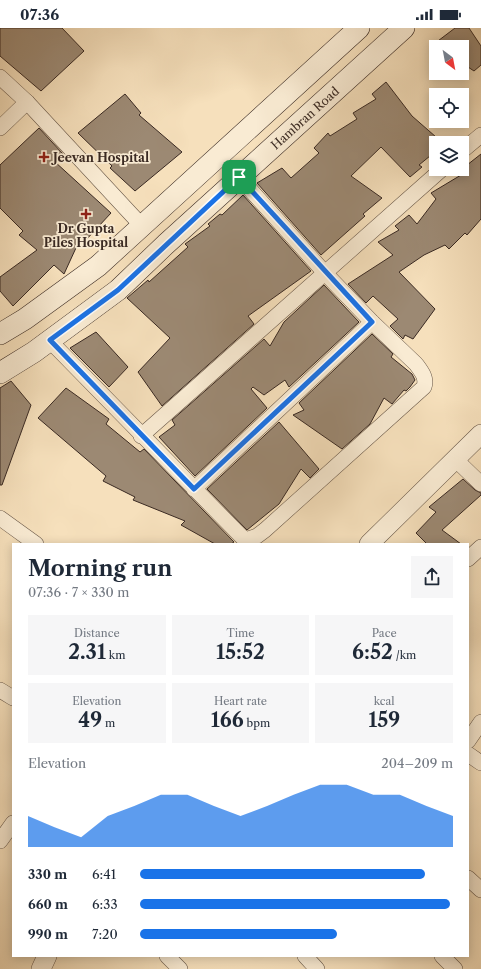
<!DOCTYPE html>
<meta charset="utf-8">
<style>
:root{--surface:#fff;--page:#f6f6f7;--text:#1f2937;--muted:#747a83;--accent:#1a73e8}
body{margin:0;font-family:"Libre Caslon Text",serif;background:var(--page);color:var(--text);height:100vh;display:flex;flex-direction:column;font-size:15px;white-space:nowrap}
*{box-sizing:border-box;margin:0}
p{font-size:13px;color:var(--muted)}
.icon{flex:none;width:22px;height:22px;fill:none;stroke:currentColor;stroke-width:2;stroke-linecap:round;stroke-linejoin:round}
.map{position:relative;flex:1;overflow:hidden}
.side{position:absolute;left:12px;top:515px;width:457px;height:414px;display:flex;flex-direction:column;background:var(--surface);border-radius:0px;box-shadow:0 2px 10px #0003}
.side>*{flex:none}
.needle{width:26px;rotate:148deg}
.controls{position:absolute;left:429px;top:12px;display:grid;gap:8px}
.controls a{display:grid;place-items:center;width:40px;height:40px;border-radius:0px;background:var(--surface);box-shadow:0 2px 10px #0003;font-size:20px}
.pin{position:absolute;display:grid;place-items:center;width:34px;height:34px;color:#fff;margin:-17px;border-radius:8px;box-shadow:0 2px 6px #0006}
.round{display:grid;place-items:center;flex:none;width:42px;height:42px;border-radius:0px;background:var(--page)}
.overview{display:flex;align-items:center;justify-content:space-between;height:68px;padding:0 16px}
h1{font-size:22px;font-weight:700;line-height:30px}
.figures{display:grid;grid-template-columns:repeat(3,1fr);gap:6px;height:68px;padding:4px 16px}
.figures div{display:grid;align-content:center;border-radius:0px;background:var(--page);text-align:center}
.figures b{font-size:20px;font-weight:700}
.figures small{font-size:11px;font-weight:400}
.figures p{font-size:11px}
.chart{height:112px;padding:8px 16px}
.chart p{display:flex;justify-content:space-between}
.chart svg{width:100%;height:72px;margin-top:4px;fill:var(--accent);opacity:.7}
ul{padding:0 16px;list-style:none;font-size:13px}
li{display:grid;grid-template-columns:64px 48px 1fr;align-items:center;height:30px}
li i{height:10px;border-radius:5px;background:var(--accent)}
.status{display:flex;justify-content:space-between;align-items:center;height:28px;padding:0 20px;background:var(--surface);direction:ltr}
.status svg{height:11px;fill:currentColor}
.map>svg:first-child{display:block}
</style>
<div class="status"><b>07:36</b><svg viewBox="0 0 49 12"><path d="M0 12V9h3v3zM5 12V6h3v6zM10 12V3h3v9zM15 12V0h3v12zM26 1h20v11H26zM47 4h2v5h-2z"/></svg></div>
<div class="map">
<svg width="481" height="941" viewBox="0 0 481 941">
<rect width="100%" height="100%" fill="#f6e0bc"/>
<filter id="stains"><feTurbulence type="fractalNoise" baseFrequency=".005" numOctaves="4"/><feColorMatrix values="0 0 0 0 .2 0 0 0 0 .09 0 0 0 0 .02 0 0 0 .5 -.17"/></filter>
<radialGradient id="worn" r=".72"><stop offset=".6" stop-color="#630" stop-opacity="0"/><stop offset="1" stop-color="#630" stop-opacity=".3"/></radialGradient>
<!-- building -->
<g fill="#9c8973" stroke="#3a2a23">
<polygon points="0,0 62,0 84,23 41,63 0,28"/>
<polygon points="455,0 469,0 481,18 481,37 474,43 462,35 462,19 430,19"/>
<polygon points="386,54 412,88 436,109 436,123 419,137 422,139 410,149 381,119 351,148 382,170 363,186 365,188 321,227 257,155 282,140 291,150 319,125 314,120 328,105 330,108 357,91 353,85 376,71 372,66"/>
<polygon points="125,66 141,85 139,87 182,124 135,163 110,140 112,138 78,105"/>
<polygon points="39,100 63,126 54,133 111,185 85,213 81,209 64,246 54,237 13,278 0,263 0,249 37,222 19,207 23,203 0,180 0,137"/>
<polygon points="481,126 481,191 467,207 465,205 449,221 445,217 424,227 399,244 435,281 413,311 405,307 403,311 390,298 398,291 373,268 366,275 348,256 393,227 378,214 399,202 395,198 409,187 417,196 436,171 431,165 466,144 462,141"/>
<polygon points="243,167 311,243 248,288 254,296 162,378 138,344 170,310 127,270 148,252 149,254 188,219 185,216 210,198 208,196 220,186 222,187"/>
<polygon points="324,257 359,294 289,359 285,352 264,367 253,359 251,361 267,380 195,448 159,409 175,397 172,392 264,311 270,318 284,294"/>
<polygon points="96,304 128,339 109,359 70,320"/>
<polygon points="372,306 393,326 391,329 412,346 415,352 410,359 406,363 404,362 392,376 384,370 370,396 342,421 293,387 304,382 299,375"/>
<polygon points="11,353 31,377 2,457 0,457 0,360"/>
<polygon points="66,360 109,391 106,396 140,424 144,421 234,514 231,516 215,516 181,497 185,493 133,472 135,469 103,453 106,448 38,390"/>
<polygon points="279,394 319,441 310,450 301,441 279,476 247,502 207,461"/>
<polygon points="463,451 475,462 481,465 481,467 442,502 461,516 427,516 416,505 436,484 429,479"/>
</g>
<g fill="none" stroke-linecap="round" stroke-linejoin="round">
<defs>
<g id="minor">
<polyline points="0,49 27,74 142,198"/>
<polyline points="0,100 27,74"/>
<polyline points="462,123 481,107"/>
<path d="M50,313l189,193 6,6 12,-4 8,-6 159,-143c3,-9 -2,-15 -8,-23l-44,-42 -47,-49 -86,-96"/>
<polyline points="141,408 442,141"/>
<polyline points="456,432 481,456"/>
<polyline points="194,461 372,294"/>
<polyline points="0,490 36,516"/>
<polyline points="468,531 481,519"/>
<polyline points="0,662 13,670"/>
<polyline points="468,713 481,694"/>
<polyline points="468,726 481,735"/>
<polyline points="0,813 13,795"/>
<polyline points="468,850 481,862"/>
<polyline points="167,928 180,941"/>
<polyline points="305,928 317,941"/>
<polyline points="442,928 455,941"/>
</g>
<g id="tertiary">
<polyline points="369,516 481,406"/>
<polyline points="41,941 47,928"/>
</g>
<g id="secondary">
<polyline points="0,306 25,291 98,238 359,0"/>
<polyline points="0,345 34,324 118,262 166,216 404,0"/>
</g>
</defs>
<!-- minor casing -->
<use href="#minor" stroke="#695849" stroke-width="16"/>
<!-- tertiary casing -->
<use href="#tertiary" stroke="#695849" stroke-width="20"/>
<!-- secondary casing -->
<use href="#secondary" stroke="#3a2a23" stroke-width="22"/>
<!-- minor -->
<use href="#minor" stroke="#f9ebd3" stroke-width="15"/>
<!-- tertiary -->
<use href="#tertiary" stroke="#f9ebd3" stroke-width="19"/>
<!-- secondary -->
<use href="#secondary" stroke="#f9ebd3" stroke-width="21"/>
</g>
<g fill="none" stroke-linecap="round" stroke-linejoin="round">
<defs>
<polygon id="route" points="239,149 372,294 194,461 50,312 118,262"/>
</defs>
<!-- route casing -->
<use href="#route" stroke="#fff" stroke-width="8"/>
<!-- route -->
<use href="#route" stroke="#1a73e8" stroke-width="5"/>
</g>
<!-- markers -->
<g fill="#8f2418" stroke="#f9ebd3" stroke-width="1.5">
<path d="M42 123h4v4h4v4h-4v4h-4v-4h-4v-4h4z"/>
<path d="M84 180h4v4h4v4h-4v4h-4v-4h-4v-4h4z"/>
</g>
<g text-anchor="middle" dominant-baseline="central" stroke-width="3.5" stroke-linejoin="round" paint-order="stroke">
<!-- street labels -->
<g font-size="12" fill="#3a2a23" stroke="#f9ebd3">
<text transform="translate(305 90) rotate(-42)">Hambran Road</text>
</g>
<!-- poi labels -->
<g font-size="12" font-weight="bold" fill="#3a2a23" stroke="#f9ebd3" text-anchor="start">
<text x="53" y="129">Jeevan Hospital</text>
<text x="86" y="200" text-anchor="middle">Dr Gupta<tspan x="86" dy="14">Piles Hospital</tspan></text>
</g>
</g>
<rect width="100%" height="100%" filter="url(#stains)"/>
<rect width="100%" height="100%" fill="url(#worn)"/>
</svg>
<div class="controls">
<a><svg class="needle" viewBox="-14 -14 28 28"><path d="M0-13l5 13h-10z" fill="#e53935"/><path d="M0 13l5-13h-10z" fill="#747a83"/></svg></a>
<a><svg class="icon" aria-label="locate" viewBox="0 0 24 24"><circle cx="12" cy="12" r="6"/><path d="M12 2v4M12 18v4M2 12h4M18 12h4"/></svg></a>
<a><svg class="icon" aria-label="layers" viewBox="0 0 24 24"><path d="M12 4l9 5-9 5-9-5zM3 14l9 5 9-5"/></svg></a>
</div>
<div class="pin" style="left:239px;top:149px;background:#1e9e55"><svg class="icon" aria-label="arrive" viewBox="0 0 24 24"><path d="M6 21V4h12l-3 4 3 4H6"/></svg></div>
<section class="side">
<div class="overview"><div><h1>Morning run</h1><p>07:36 · 7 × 330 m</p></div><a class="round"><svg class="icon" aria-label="share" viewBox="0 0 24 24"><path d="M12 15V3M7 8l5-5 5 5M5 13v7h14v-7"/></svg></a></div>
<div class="figures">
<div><p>Distance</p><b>2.31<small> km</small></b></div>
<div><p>Time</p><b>15:52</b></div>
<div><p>Pace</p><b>6:52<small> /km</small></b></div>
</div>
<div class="figures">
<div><p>Elevation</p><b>49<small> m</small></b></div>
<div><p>Heart rate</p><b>166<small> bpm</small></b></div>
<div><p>kcal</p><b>159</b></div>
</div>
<div class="chart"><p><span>Elevation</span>204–209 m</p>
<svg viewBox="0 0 160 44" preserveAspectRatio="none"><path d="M0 44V25L10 32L20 38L30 25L40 19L50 12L60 12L70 19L80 25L90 19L100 12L110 6L120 6L130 12L140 12L150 19L160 25V44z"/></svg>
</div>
<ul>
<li><b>330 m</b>6:41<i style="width:91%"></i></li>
<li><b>660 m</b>6:33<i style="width:99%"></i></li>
<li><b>990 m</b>7:20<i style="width:63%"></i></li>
</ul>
</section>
</div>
